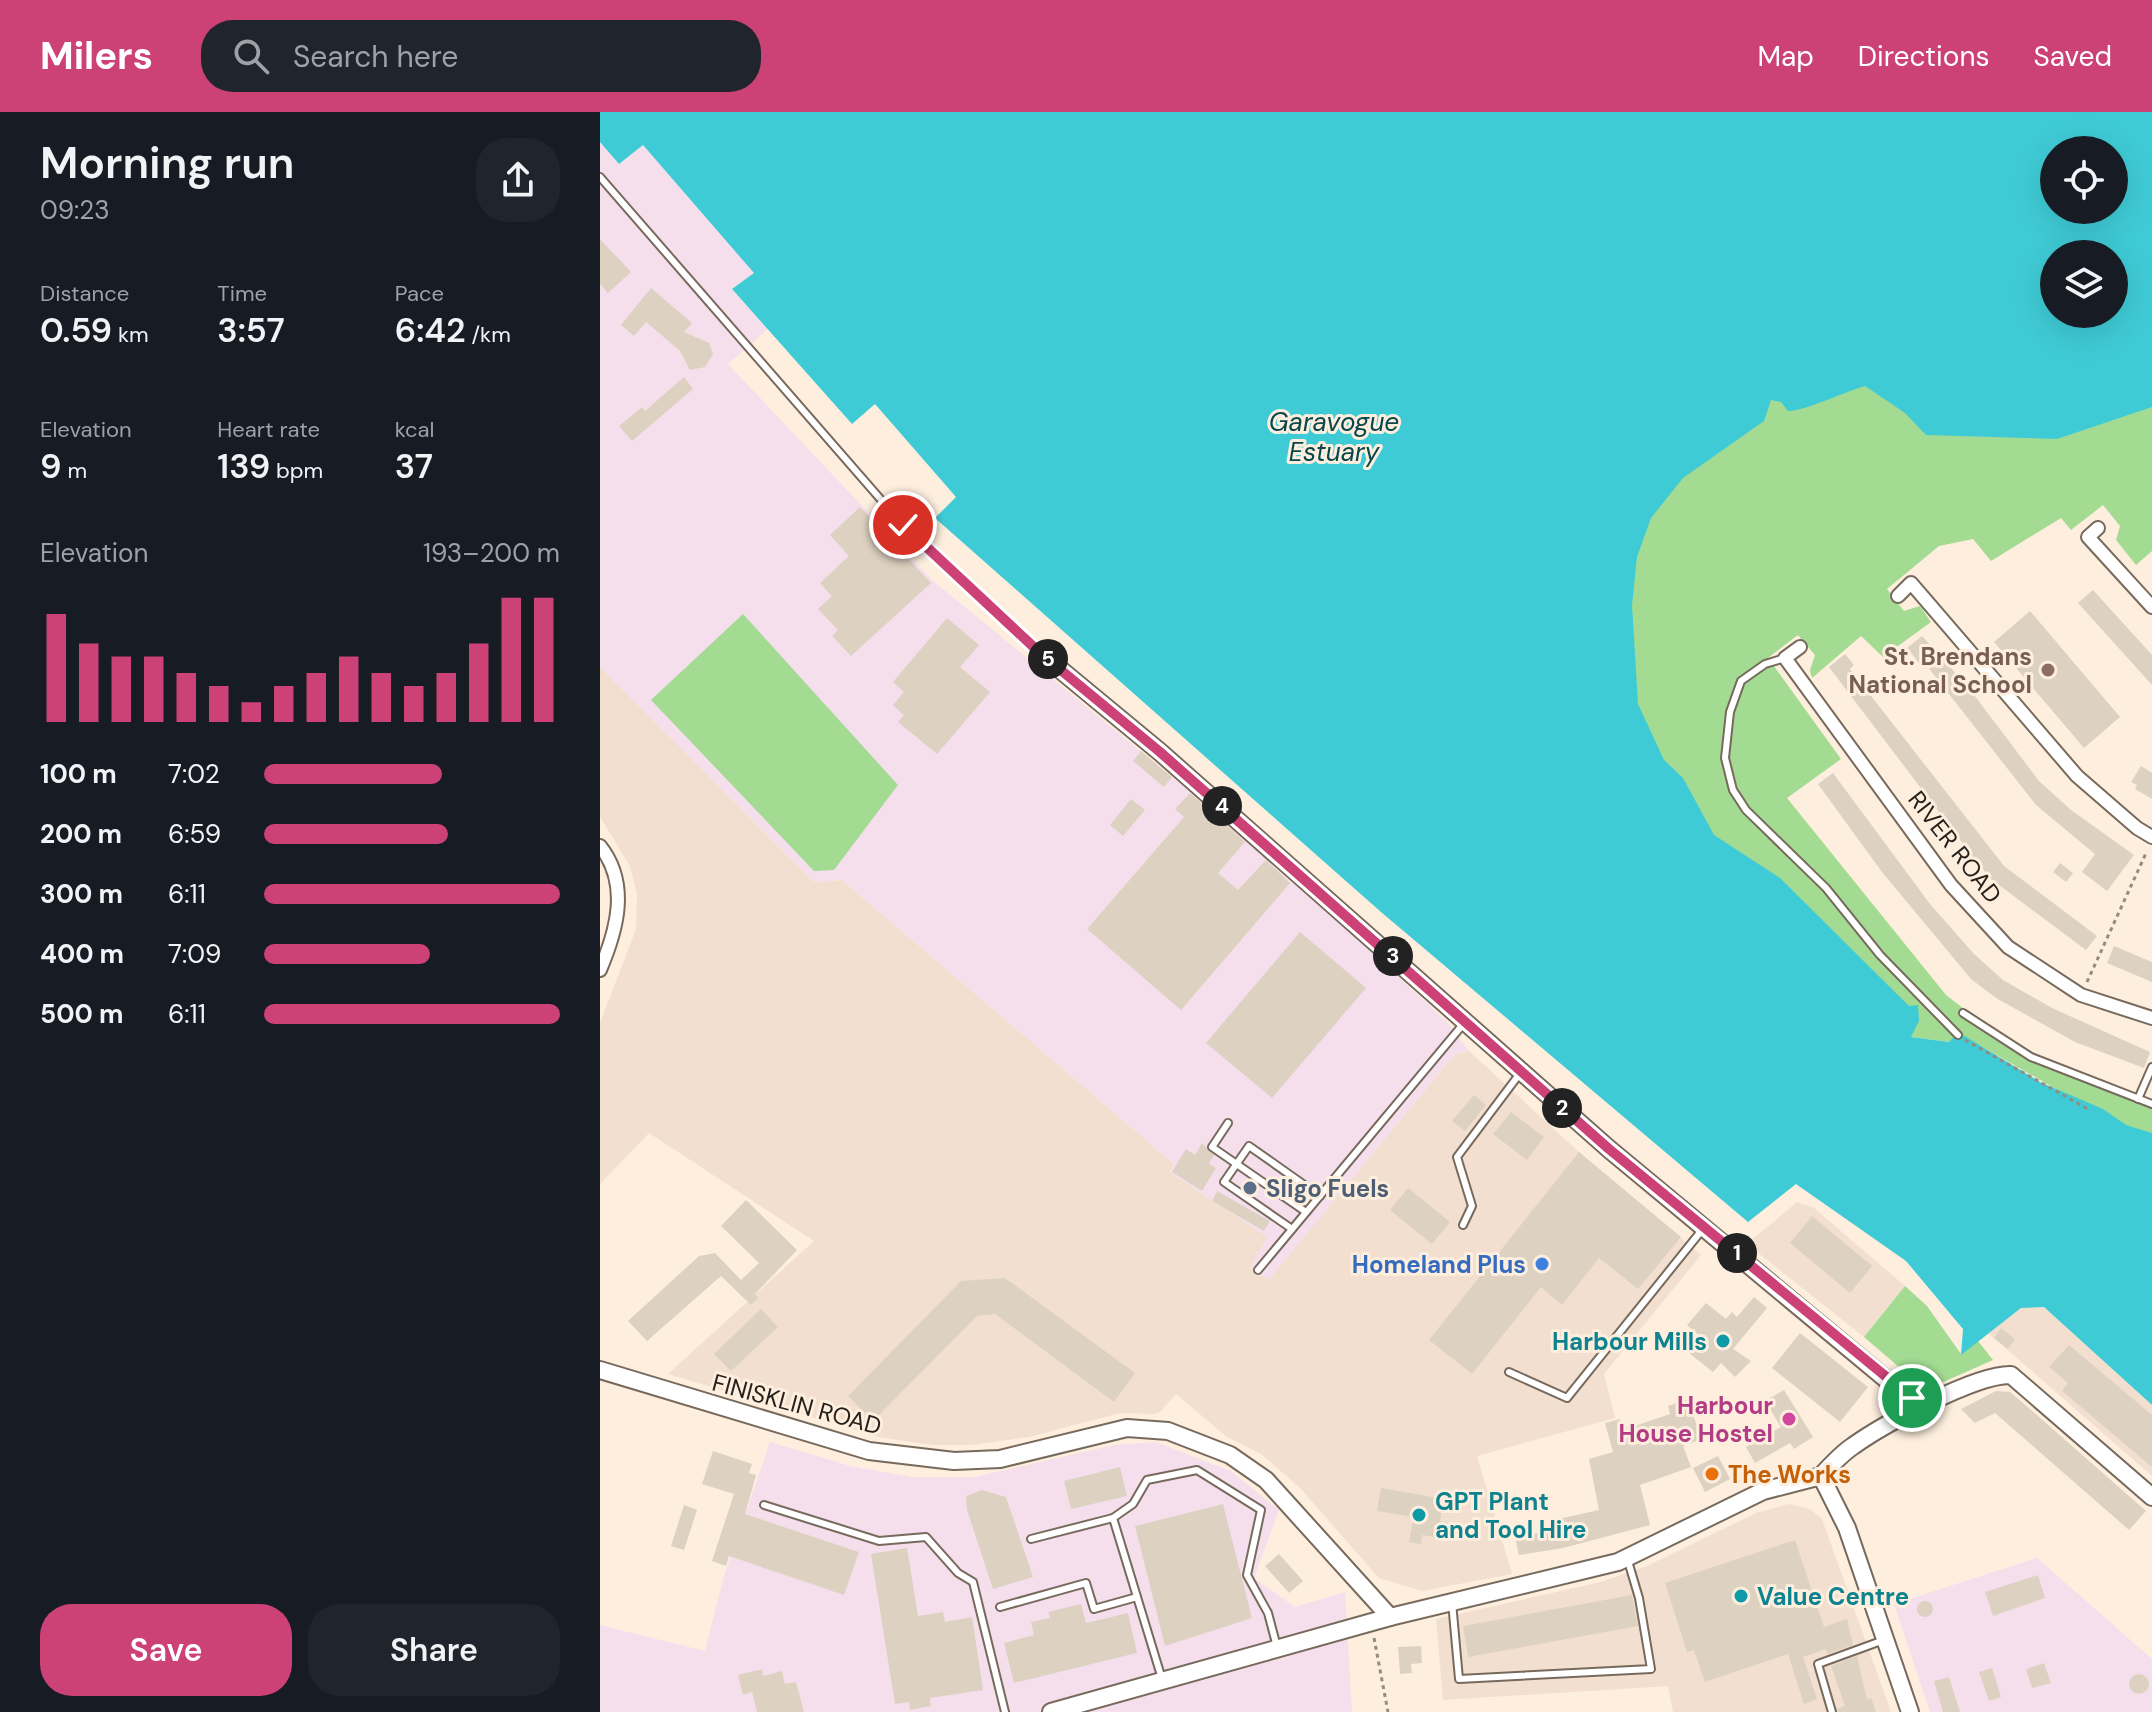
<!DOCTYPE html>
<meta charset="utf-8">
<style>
:root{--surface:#171b24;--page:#20242c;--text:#f1f3f6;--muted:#9ea1a6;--accent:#cc4176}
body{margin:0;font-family:"DM Sans",sans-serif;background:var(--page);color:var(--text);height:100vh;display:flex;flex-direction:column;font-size:30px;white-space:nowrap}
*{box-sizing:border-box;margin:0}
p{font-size:26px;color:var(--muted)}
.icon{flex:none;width:44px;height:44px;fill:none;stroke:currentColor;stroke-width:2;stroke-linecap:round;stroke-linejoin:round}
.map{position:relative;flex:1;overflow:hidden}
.side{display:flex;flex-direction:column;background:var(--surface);width:600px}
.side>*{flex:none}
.buttons{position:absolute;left:1440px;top:24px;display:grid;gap:16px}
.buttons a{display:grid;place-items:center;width:88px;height:88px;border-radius:50%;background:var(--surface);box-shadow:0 8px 32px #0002;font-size:40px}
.pin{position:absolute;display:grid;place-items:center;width:68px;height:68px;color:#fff;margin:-34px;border:4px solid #fff;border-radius:50%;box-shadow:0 2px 8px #0007}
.km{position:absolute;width:40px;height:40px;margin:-20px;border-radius:50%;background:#222;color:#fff;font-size:22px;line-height:40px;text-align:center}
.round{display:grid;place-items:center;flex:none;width:84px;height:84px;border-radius:32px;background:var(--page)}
.overview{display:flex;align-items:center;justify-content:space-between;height:136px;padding:0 40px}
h1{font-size:44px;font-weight:600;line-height:60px}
.figures{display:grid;grid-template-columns:repeat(3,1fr);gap:12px;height:136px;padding:8px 40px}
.figures div{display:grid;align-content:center}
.figures b{font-size:34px;font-weight:600}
.figures small{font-size:22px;font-weight:400}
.figures p{font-size:22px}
.chart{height:224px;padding:16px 40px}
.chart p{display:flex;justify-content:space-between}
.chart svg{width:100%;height:144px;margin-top:8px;stroke:var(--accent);stroke-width:6}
.action{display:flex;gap:16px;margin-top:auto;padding:16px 40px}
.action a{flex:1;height:92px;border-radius:32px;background:var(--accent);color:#fff;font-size:32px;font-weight:600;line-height:92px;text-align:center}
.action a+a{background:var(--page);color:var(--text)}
ul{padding:0 40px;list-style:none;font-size:26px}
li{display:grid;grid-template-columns:128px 96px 1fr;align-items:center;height:60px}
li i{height:20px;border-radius:10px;background:var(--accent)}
header{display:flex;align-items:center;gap:48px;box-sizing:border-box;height:112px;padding:0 40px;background:var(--accent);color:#fff}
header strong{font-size:38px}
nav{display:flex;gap:44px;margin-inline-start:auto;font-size:28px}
.search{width:560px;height:72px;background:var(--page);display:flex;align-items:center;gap:20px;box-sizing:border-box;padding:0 28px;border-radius:32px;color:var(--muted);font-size:30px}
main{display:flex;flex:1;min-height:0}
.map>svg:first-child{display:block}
</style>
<header>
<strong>Milers</strong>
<div class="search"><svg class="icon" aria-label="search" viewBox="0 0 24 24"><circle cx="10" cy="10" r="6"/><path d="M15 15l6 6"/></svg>Search here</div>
<nav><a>Map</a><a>Directions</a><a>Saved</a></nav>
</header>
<main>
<section class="side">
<div class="overview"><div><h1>Morning run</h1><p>09:23</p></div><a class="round"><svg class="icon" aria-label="share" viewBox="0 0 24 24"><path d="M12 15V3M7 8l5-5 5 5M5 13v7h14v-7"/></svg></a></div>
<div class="figures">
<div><p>Distance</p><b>0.59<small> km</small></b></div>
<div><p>Time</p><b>3:57</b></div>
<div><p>Pace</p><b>6:42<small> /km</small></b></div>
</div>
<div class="figures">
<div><p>Elevation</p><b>9<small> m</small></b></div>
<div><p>Heart rate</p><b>139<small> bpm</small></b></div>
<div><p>kcal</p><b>37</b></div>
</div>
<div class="chart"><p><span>Elevation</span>193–200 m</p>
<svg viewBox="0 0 160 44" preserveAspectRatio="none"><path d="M5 44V11M15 44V20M25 44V24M35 44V24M45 44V29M55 44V33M65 44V38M75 44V33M85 44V29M95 44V24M105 44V29M115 44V33M125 44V29M135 44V20M145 44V6M155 44V6"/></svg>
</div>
<ul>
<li><b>100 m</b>7:02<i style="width:60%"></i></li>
<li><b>200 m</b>6:59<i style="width:62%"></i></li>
<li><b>300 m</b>6:11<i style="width:100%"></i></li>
<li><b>400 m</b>7:09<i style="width:56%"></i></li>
<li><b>500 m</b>6:11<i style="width:100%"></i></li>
</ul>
<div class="action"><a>Save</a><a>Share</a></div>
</section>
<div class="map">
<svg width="1552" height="1600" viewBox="0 0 1552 1600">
<rect width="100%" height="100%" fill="#fdeede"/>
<!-- commercial -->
<g fill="#f2dfcf">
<polygon points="0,555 214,770 242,768 574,1052 570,1060 668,1125 669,1167 849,949 857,941 869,939 979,1040 1101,1143 1004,1262 1015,1306 877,1344 912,1462 822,1479 779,1466 700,1376 661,1342 627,1325 576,1282 560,1300 553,1302 520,1301 429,1325 371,1333 331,1333 279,1325 68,1262 214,1129 49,1021 0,1072 0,911 36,817 37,782 30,754 0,705"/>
<polygon points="1197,1090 1214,1096 1305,1174 1264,1225 1147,1132"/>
<polygon points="1444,1195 1552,1293 1552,1364 1388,1221 1421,1196"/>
<polygon points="1189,1392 1210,1397 1222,1407 1291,1600 1073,1600 1068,1574 843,1588 836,1507 997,1471 1047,1454 1156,1401"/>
</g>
<!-- industrial -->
<g fill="#f5dfed">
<polygon points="0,30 19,52 43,33 155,161 132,178 168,217 128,252 332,468 572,665 773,841 849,912 869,939 857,941 849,949 669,1168 650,1156 667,1125 570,1060 574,1052 242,768 214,770 0,555"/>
<polygon points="170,1330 250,1354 312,1365 374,1365 514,1333 556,1330 631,1359 679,1398 654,1466 695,1495 745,1480 752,1600 0,1600 0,1513 105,1539 124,1464"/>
<polygon points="1437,1446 1552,1547 1552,1600 1330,1600 1294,1492"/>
</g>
<!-- green -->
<g fill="#a3db93" fill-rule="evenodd">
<path d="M1552,0v439l-16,14 -20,-25 4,-14 -17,-21 -32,25 -10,-12 -70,43 -18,-22 -34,7 -52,43 17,22 16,-5 11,16 -48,35 -22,-21 -49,42 -2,-8 5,-15 -17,-20 -30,23 73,101 -54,39 159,197 44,34 68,37 94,35v43l-194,-111 -9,9 -38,-5 -777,-660zM1454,38h60v60h-60zM1454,142h60v60h-60z"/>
<polygon points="143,502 298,673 234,758 214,759 51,588"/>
<polygon points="1305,1174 1327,1194 1361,1242 1378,1229 1393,1248 1332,1275 1306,1261 1264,1225"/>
</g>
<!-- water -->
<path fill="#3fcbd6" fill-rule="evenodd" d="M0,0h1552v295l-95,32 -131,-4 -21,-22 -40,-27c-21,6 -60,25 -77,25l-7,-9 -10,-2 -7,21 -81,57 -32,40 -14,39 -5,48 6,99 26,56 19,18 31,57 66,43 129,128 9,-1 1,16 -8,16 38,5 9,-10 82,50 63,27 23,16 26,8v272l-108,-98 -23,1 -60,47 2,-26 -57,-68 -110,-77 -48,38 -367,-310 -446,-394 21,-21 -81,-93 -23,20 -120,-135 22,-16 -111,-128 -24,19 -19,-22zM1454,38h60v60h-60zM1454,142h60v60h-60z"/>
<!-- building -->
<g fill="#ddd2c1">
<polygon points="0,127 31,160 8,181 0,172"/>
<polygon points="51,176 92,211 84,220 109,231 113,242 105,255 90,258 80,239 46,210 34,224 21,213"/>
<polygon points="84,265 93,277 32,329 19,314 42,295 45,299"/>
<polygon points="260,395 331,471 251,544 232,524 238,518 218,497 232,484 220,471 249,444 230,423"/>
<polygon points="1493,478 1552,543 1552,573 1478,491"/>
<polygon points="1430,499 1520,605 1484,636 1394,530"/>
<polygon points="347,506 379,533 360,555 390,580 337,642 298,610 304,603 293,593 304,580 293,570"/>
<polygon points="1322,524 1368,575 1439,669 1471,698 1534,743 1507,779 1482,760 1495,742 1436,693 1327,554 1324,557 1307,536"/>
<polygon points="1245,542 1254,553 1250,557 1404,754 1497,824 1486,838 1391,767 1370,741 1229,555"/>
<polygon points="541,639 572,665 564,675 533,649"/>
<polygon points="1541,654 1552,661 1552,687 1535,677 1537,673 1531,670"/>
<polygon points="1233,661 1330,792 1374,842 1403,868 1452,896 1550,940 1544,956 1475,930 1396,886 1371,867 1282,760 1218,672"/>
<polygon points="590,681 645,730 618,761 638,778 666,748 690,771 581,898 487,817 584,705 575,697"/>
<polygon points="531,687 545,698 523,724 510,713"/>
<polygon points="1460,751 1473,761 1466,770 1453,760"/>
<polygon points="700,820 766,876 672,986 606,931"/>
<polygon points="1514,834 1552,850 1552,870 1507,851"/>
<polygon points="874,983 886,993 865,1019 852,1009"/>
<polygon points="911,1000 944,1025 927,1048 893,1022"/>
<polygon points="602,1031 614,1043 609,1052 616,1056 602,1079 572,1060 586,1037 595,1043"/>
<polygon points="979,1040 1081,1125 1038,1177 999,1146 962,1193 941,1175 872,1262 829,1228"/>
<polygon points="808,1076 850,1110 832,1132 790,1098"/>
<polygon points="617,1079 670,1109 664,1119 612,1089"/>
<polygon points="146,1088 197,1138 155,1182 158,1186 151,1193 121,1164 47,1229 28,1209 99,1144 115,1141 141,1168 159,1151 121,1114"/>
<polygon points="1212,1104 1272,1154 1250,1181 1190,1131"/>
<polygon points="405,1166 535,1261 514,1290 395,1202 377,1204 273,1309 248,1284 361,1169"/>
<polygon points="1154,1185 1167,1196 1133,1237 1151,1249 1135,1265 1121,1251 1113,1260 1089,1241 1101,1225 1087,1213 1106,1191 1126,1207 1132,1200 1137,1205"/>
<polygon points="161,1197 178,1215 131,1259 114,1242"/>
<polygon points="1401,1216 1415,1227 1408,1237 1394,1226"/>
<polygon points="1200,1221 1268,1275 1240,1310 1172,1256"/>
<polygon points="1469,1233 1552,1303 1552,1355 1462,1279 1468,1271 1449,1255"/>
<polygon points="1184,1278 1213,1325 1194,1337 1190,1331 1155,1351 1146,1335 1181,1315 1165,1289"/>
<polygon points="1396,1279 1410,1280 1430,1297 1546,1399 1529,1418 1395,1301 1375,1311 1361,1297"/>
<polygon points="1087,1287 1102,1327 1083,1334 1091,1355 1040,1373 1050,1413 963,1436 919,1443 915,1426 951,1418 949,1409 999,1398 989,1347 1013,1340 1005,1311 1020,1307 1022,1316 1032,1315 1070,1302 1068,1294"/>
<polygon points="113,1339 152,1352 149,1361 156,1363 145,1402 259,1440 244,1483 129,1444 126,1454 112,1449 134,1382 102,1372"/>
<polygon points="1118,1344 1130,1367 1105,1380 1093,1356"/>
<polygon points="520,1355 527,1384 471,1397 464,1369"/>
<polygon points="781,1376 844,1387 840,1409 856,1412 853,1428 822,1423 821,1432 809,1430 814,1405 777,1399"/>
<polygon points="382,1378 406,1385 433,1465 393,1477 367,1398 366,1384"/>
<polygon points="623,1392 652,1506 565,1534 535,1414"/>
<polygon points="84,1393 97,1398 84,1438 71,1434"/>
<polygon points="1195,1428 1224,1515 1247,1507 1253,1533 1227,1542 1226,1537 1203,1545 1217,1587 1204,1592 1188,1542 1105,1570 1094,1538 1087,1540 1065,1471"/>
<polygon points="307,1436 318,1504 343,1500 345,1510 372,1505 383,1578 330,1586 331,1594 310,1598 309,1590 295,1592 271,1442"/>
<polygon points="679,1442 703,1469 689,1481 665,1454"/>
<polygon points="1438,1463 1445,1486 1393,1504 1385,1480"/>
<polygon points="1032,1483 1038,1514 868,1545 863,1514"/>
<circle cx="1325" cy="1497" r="8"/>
<polygon points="481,1492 486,1511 528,1501 537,1541 414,1571 404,1531 434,1523 431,1510 450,1506 448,1500"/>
<polygon points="821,1534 822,1551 811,1552 812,1561 800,1562 798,1535"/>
<polygon points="1257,1544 1267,1588 1271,1586 1276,1600 1238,1600 1237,1597 1245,1594 1231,1554"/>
<polygon points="1444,1551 1451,1571 1432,1576 1426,1557"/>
<polygon points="1392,1556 1401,1585 1389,1589 1379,1560"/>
<polygon points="162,1557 163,1564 182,1559 185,1572 196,1570 204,1600 157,1600 152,1580 143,1583 138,1563"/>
<circle cx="1539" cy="1572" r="10"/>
<polygon points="1349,1565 1360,1600 1343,1600 1334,1569"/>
</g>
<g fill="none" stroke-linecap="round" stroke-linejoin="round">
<defs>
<g id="service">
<polyline points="0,65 303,413 437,538"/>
<polyline points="1185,546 1165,552 1141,569 1130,600 1125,646 1133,678 1146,698 1226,776 1280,843 1358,923"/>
<polyline points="1363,901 1431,945 1552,992"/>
<polyline points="1538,987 1552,955"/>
<polyline points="628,1011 612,1035 706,1100"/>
<polyline points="863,1113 872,1094 857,1045 921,960"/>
<polyline points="692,1117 624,1070 649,1034 720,1084"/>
<polyline points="658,1158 865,910"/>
<polyline points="909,1260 967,1286 1102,1118"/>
<polyline points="164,1393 279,1429 326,1425 358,1461 373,1470 405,1600"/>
<polyline points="513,1406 533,1392 547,1368 597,1358 661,1398 647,1463 668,1501 677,1535"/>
<polyline points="431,1427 513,1406 562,1567"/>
<polyline points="852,1490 859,1567 1051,1557 1039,1486 1028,1449"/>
<polyline points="400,1495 486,1471 494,1497 537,1485"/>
<polyline points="1232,1600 1218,1552 1284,1528"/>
</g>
<g id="minor">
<polyline points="1498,416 1488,425 1552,495"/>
<polyline points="1298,484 1311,471 1477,664 1537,716 1552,725"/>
<polyline points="1200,535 1185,546 1351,773 1408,835 1481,883 1552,906"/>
<path d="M0,734c30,38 17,84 0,124"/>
</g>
<g id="tertiary">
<polyline points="439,540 560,640 1009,1037 1322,1297"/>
<polyline points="0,1258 269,1339 354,1349 400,1347 527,1316 568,1319 630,1343 666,1368 790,1505"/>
<path d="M1221,1364c10,-11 20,-22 32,-30 31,-22 123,-72 158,-71l141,122"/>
<polyline points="1221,1364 1247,1416 1310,1600"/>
<polyline points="451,1600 790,1505 1018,1450 1163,1379 1221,1364"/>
</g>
</defs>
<!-- service casing -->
<use href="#service" stroke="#776a5d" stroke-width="10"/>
<!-- minor casing -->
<use href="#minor" stroke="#776a5d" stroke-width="16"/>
<!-- tertiary casing -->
<use href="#tertiary" stroke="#776a5d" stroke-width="20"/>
<!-- path -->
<g stroke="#958b80" stroke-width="3" stroke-dasharray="4 4" stroke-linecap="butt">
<polyline points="1487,870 1547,739"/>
<polyline points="1365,928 1488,997"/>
<polyline points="774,1526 788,1600"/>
</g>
<!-- service -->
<use href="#service" stroke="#fff" stroke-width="6"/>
<!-- minor -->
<use href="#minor" stroke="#fff" stroke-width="12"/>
<!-- tertiary -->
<use href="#tertiary" stroke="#fff" stroke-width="16"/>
</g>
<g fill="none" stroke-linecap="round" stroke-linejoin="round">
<defs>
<polyline id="route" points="303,413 439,540 560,640 1009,1037 1312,1286"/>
</defs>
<!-- route casing -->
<use href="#route" stroke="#fff" stroke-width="16"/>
<!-- route -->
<use href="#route" stroke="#cc4176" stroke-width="10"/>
</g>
<!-- markers -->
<circle fill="#8d6e63" stroke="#fdeede" stroke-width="3" cx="1448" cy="558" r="8"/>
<circle fill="#5c6f8a" stroke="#fdeede" stroke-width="3" cx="650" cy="1076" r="8"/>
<circle fill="#3f7fe0" stroke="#fdeede" stroke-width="3" cx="942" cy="1152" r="8"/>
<g fill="#0f9aa8" stroke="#fdeede" stroke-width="3">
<circle cx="1123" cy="1229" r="8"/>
<circle cx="819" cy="1403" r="8"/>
<circle cx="1141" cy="1484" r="8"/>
</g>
<circle fill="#d1479c" stroke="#fdeede" stroke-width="3" cx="1189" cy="1307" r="8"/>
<circle fill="#e8710a" stroke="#fdeede" stroke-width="3" cx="1112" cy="1362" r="8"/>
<g text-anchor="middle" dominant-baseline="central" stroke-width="6" stroke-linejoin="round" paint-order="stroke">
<!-- education labels -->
<g font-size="24" font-weight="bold" fill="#785e54" stroke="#fdeede" text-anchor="end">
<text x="1432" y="544">St. Brendans<tspan x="1432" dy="28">National School</tspan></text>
</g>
<!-- street labels -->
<g font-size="24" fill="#26211c" stroke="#fdeede">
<text transform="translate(1355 735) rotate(52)">RIVER ROAD</text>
<text transform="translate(197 1292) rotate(15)">FINISKLIN ROAD</text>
</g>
<!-- service labels -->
<g font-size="24" font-weight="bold" fill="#4e5e75" stroke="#fdeede" text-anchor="start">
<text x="666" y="1076">Sligo Fuels</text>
</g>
<!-- shop labels -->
<g font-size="24" font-weight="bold" fill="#366cbe" stroke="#fdeede" text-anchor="end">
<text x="926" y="1152">Homeland Plus</text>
</g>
<!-- culture labels -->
<g font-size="24" font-weight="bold" fill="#0d838f" stroke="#fdeede" text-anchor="start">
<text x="1107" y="1229" text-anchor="end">Harbour Mills</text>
<text x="835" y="1389">GPT Plant<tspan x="835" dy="28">and Tool Hire</tspan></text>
<text x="1157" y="1484">Value Centre</text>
</g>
<!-- hotel labels -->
<g font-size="24" font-weight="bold" fill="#b23c85" stroke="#fdeede" text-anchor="end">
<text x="1173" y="1293">Harbour<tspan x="1173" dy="28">House Hostel</tspan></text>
</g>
<!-- food labels -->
<g font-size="24" font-weight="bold" fill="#c56008" stroke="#fdeede" text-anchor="start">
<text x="1128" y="1362">The Works</text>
</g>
<!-- water labels -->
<g font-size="26" font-style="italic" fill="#08474c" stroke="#fdeede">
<text x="734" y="310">Garavogue<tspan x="734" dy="30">Estuary</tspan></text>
</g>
</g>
</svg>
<div class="buttons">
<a><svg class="icon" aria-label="locate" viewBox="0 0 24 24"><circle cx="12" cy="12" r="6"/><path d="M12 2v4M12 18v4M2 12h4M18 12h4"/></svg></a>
<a><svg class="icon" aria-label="layers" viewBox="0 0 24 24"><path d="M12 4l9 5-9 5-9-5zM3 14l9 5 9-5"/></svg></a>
</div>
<div class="pin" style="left:1312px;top:1286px;background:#1e9e55"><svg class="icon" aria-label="arrive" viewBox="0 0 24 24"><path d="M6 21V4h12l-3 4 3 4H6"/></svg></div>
<div class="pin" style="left:303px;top:413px;background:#d93025"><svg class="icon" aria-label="check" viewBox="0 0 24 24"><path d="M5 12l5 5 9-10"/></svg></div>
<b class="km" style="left:1137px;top:1141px">1</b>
<b class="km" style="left:962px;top:996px">2</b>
<b class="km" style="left:793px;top:844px">3</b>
<b class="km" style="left:622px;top:694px">4</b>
<b class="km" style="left:448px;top:547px">5</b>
</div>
</main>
